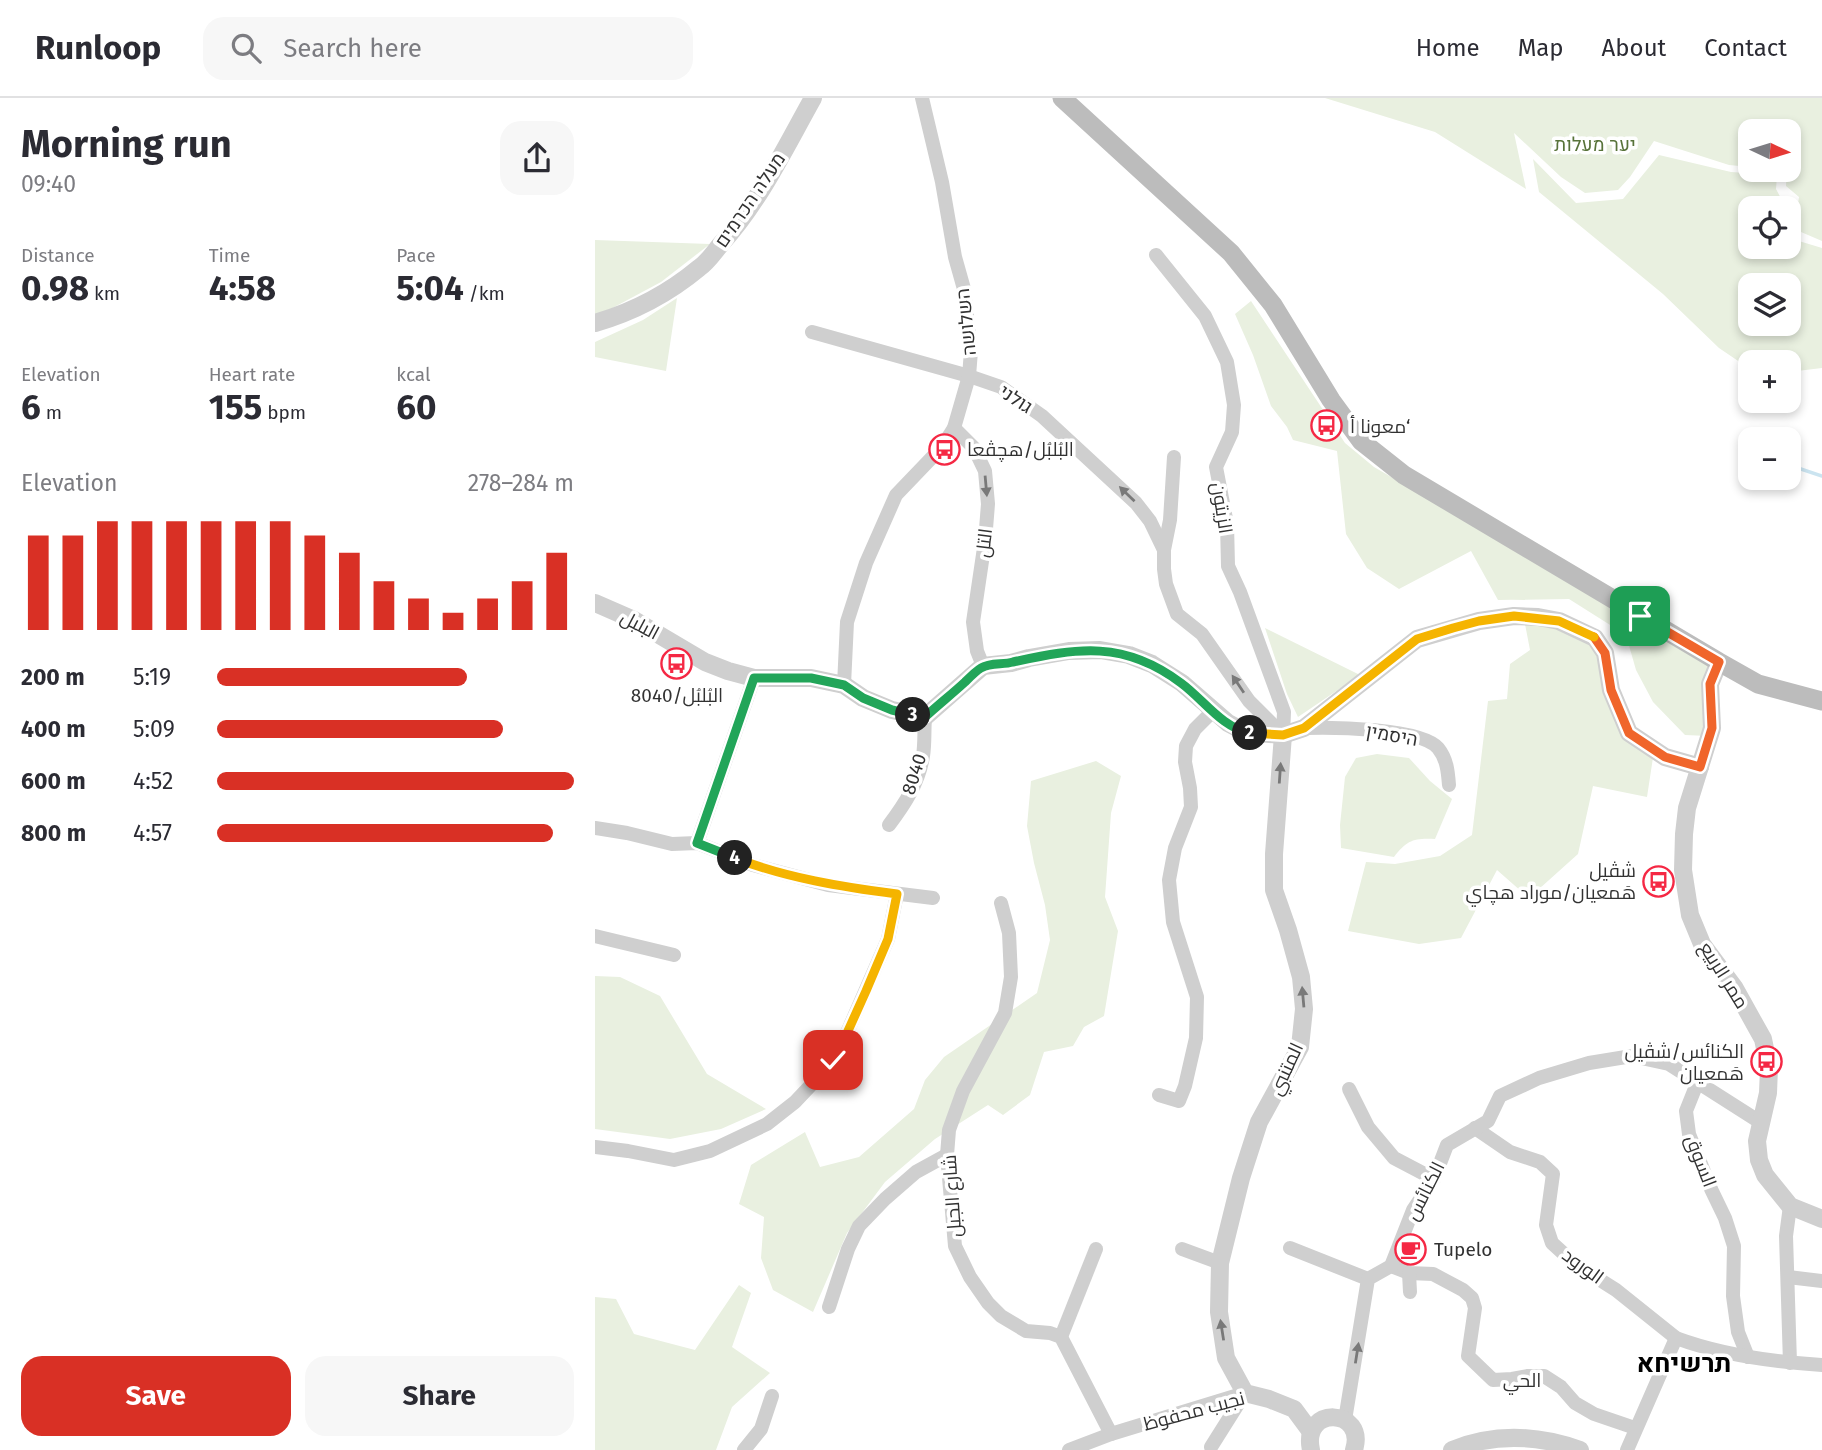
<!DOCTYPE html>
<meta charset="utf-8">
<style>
:root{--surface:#fff;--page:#f7f7f7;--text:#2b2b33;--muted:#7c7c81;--line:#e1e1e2;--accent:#d93025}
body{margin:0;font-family:"Fira Sans",Cairo,Heebo,sans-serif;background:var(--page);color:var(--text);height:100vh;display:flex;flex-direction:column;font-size:26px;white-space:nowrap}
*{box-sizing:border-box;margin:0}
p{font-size:23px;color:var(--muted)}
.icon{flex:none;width:38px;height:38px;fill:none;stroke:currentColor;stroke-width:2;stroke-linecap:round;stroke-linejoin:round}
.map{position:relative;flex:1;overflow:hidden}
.sheet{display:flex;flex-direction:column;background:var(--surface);width:595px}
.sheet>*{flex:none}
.needle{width:46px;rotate:94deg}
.fabs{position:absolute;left:1143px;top:21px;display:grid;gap:14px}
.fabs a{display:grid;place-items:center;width:63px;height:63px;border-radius:14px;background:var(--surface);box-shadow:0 4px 10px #0003;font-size:35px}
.pin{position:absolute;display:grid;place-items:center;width:60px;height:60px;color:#fff;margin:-30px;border-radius:14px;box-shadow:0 4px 10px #0006}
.km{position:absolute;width:35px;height:35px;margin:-18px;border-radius:50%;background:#222;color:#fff;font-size:19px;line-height:35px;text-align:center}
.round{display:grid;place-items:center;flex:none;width:74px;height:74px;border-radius:21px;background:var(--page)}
.overview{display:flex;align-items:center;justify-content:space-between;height:119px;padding:0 21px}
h1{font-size:38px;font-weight:700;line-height:52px}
.figures{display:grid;grid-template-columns:repeat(3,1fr);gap:10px;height:119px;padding:7px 21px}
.figures div{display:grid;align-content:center}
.figures b{font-size:35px;font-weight:700}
.figures small{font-size:19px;font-weight:400}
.figures p{font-size:19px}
.chart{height:196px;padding:14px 21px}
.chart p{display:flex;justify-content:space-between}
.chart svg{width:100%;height:126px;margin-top:7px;stroke:var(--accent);stroke-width:6}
.button{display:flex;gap:14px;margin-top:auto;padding:14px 21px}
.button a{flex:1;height:80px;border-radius:21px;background:var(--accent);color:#fff;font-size:28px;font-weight:700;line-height:80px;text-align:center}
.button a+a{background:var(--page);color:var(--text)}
ul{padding:0 21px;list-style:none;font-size:23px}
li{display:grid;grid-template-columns:112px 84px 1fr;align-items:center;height:52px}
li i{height:18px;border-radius:9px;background:var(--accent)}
header{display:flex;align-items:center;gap:42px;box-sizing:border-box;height:98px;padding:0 35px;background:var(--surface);border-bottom:2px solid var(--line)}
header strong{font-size:33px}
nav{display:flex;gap:38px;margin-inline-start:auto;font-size:24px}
.search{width:490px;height:63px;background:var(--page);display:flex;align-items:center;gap:18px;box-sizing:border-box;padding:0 24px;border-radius:21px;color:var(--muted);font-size:26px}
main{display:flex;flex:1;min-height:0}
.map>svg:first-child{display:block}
</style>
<header>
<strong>Runloop</strong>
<div class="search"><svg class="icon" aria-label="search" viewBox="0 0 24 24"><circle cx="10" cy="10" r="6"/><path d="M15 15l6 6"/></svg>Search here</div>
<nav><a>Home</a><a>Map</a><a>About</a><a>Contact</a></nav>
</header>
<main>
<section class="sheet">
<div class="overview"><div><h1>Morning run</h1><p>09:40</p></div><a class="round"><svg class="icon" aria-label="share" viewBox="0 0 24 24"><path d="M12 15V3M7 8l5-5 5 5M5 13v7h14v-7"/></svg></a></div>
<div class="figures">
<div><p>Distance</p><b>0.98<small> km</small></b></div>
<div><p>Time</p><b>4:58</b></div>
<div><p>Pace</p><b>5:04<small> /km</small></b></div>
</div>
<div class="figures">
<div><p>Elevation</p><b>6<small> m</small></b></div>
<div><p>Heart rate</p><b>155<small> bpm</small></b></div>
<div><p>kcal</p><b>60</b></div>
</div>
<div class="chart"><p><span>Elevation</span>278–284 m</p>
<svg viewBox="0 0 160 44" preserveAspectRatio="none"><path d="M5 44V11M15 44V11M25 44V6M35 44V6M45 44V6M55 44V6M65 44V6M75 44V6M85 44V11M95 44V17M105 44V27M115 44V33M125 44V38M135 44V33M145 44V27M155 44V17"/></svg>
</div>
<ul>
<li><b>200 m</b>5:19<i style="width:70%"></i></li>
<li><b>400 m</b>5:09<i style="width:80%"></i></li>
<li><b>600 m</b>4:52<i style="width:100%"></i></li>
<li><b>800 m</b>4:57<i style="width:94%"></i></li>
</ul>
<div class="button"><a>Save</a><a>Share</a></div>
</section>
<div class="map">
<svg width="1227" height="1352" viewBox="0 0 1227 1352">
<rect width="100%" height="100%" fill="#fff"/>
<!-- green -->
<g fill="#e9f0e0" fill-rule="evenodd">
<polygon points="730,0 1227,0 1227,143 1199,131 1204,99 1191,88 1192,73 1187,72 1194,72 1194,33 1155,33 1155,69 1134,67 1059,43 1035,79 1023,92 990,95 966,79 919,35 931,91 840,34"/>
<path d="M1064,57l72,17 46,3 -1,14 10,19h-36v39h39v-9l33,10v120l-33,4v-10h-39v7l-31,-21 -56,-54 -124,-102 -6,-33 43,44 47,-4zM1155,187h39v39h-39z"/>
<polygon points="0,142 115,146 66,184 10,214 0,216"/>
<polygon points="82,200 71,273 0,259 0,244 48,222"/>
<polygon points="656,203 750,345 779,369 1113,563 1113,638 1090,637 1058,604 1041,572 1031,537 974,501 903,502 876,453 804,491 772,470 751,436 742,353 698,342 692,329 676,308 658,257 640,216"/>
<polygon points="930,526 961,528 994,538 1020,603 1059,653 1052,699 998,688 983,756 934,800 902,772 866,840 824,846 753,833 771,764 800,766 845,758 877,737 893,603 912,601 915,566 935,552"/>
<polygon points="670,530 765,577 703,619 692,596"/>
<path d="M782,656l32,4 21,23 22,18 -17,40c-21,-1 -28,1 -41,18l-53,-9 -1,-23 5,-48 11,-19z"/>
<polygon points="501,663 526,678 516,715 510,799 523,833 509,918 489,929 478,948 449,954 435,997 408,1017 393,1007 340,1041 290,1084 252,1135 218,1214 178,1192 166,1160 169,1119 144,1106 156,1067 210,1034 225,1069 264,1059 319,1011 330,982 349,959 442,895 455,842 450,807 439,765 432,728 436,683"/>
<polygon points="0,878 25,879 65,898 112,976 171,1011 126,1031 75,1041 0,1031"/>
<polygon points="144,1187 156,1195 137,1249 175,1275 137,1309 121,1352 0,1352 0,1199 21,1201 39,1236 100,1252"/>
</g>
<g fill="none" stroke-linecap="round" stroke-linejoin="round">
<!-- stream -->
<polyline stroke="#cbe4f0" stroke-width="3.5" points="1194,367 1227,378"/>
<!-- minor -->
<g stroke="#cfcfcf" stroke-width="14">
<polyline points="561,157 610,218 632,264 639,307 637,334 621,369 632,426 633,468 645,494 689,614 688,637"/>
<polyline points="217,234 374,278 406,289 447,318 541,405 555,423 569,452"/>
<polyline points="359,330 379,350 390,373 393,406 390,443 378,524 382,553 388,568"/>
<polyline points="579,359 575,422 569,452 569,471 571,486 582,516 607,536 654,603 688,637"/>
<polyline points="249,587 252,524 271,465 301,397 347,349 359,330 374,278 376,253 369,191 360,159 347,84 327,0"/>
<path d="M709,630c27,-1 117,0 134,20 9,11 10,24 11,37"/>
<path d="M294,727c15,-20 30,-42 34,-69 2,-12 1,-26 2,-39"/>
<polyline points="0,730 32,735 77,746 102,745 158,767 233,787 338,800"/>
<polyline points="102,745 159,580"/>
<polyline points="406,805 414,835 416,879 410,915 368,993 354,1032 352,1057 360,1148 375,1179 393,1205 406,1218 431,1233 455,1235 466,1239 516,1336"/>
<polyline points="0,838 79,857"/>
<polyline points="1103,983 1091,1013 1094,1036 1116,1091 1130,1120 1139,1148 1138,1198 1143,1234 1153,1259"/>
<polyline points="754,991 773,1029 799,1060 839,1081"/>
<polyline points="564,997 584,1003 590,988 601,940 602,899 578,824 574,782 580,750 596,709 595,690 590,664 591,648 600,631 618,613"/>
<polyline points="880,1030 915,1054 945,1064 958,1076 951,1127 957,1145 980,1166 1021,1192 1081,1240"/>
<polyline points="0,1049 33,1053 79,1062 115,1053 172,1026 200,1004 234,968 248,944 293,841 302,796"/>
<polyline points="695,1150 773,1181"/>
<polyline points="587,1151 625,1165"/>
<polyline points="796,1168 814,1175 838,1176 868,1192 877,1200 880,1210 873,1258 898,1282 917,1281 933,1278 949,1278 966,1289 980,1305 999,1316 1040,1330"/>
<polyline points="814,1175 815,1194"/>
<polyline points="1193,1179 1227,1183"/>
<polyline points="234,1209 253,1151 264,1128 290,1101 321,1074 352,1057"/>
<polyline points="466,1239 501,1151"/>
<polyline points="1195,1265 1191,1138 1195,1108"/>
<polyline points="750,1322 773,1181 796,1168 818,1112 839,1081 852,1047 893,1023 905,998 944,980 994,965 1037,958 1074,966 1165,1024"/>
<polyline points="616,1349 650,1295"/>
<polyline points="149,1352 166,1331 177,1298"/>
<polyline points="474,1352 516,1336 650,1295"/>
<path d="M1032,1352l49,-112c46,17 97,24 146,27"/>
</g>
<!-- tertiary -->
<g stroke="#cfcfcf" stroke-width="18">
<path d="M0,225c38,-11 74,-30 104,-55 9,-6 15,-16 22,-24 39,-43 64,-96 92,-146"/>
<polyline points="0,505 39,522 110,564 133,573 159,580 216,580 249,587 268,600 297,612 330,619 388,568 416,565 434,560 474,553 505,552 534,557 557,566 587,585 633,625 650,634 688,637 709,630 822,541 884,523 919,518 943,519 964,523 1000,540 1010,555 1016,592 1034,635 1070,659 1105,669"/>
<polyline points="1124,564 1115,586 1117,630 1092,710 1089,736 1088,772 1095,817 1107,846 1139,889 1168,941 1174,970 1173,995 1162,1043 1164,1062 1170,1077 1195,1108 1227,1121"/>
<polyline points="688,637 679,756 679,792 693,832 706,879 709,911 705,949 664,1024 646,1080 625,1165 624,1214 631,1260 650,1295 674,1301 699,1311 716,1334"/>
<path d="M716,1352c-10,-45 56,-42 43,0"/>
<path d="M857,1352c42,-17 86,-15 128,0"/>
</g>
<!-- secondary -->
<polyline stroke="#bcbcbc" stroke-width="19" points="467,0 636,155 678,207 736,302 766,343 809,377 1124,564 1163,586 1227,603"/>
</g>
<!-- one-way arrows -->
<defs><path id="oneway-solid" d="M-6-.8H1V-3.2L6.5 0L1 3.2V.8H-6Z" transform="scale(1.75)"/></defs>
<g fill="#797979">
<use href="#oneway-solid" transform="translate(391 388) rotate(85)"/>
<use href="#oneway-solid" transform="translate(532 396) rotate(-136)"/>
<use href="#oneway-solid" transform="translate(643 586) rotate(-124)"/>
<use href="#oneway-solid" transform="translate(685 675) rotate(-86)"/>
<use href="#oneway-solid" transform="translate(708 899) rotate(-95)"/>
<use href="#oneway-solid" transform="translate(627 1232) rotate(-99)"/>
<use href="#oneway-solid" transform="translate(762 1255) rotate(-81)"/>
</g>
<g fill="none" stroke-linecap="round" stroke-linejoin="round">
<defs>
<polyline id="split-1" points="999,539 1010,555 1016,592 1034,635 1070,659 1105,669 1117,630 1115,586 1124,564 1045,518"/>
<polyline id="split-2" points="655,635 688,637 709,630 822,541 858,530 884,523 919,518 964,523 999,539"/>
<path id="split-3" d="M318,617l12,2c13,-12 27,-23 40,-35 5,-5 11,-11 16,-14 9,-6 22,-3 32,-6 65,-14 111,-22 168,21 22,16 41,45 69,50"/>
<polyline id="split-4" points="140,760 102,745 159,580 216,580 249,587 268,600 297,612 318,617"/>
<path id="split-5" d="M140,760c52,20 107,29 162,36l-9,45 -22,52 -23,51 -10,18"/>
</defs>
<!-- split-1 casing -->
<use href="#split-1" stroke="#fff" stroke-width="14"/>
<!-- split-2 casing -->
<use href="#split-2" stroke="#fff" stroke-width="14"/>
<!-- split-3 casing -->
<use href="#split-3" stroke="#fff" stroke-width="14"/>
<!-- split-4 casing -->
<use href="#split-4" stroke="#fff" stroke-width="14"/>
<!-- split-5 casing -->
<use href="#split-5" stroke="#fff" stroke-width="14"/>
<!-- split-1 -->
<use href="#split-1" stroke="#f0652b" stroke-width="9"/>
<!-- split-2 -->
<use href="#split-2" stroke="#f5b400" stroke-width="9"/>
<!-- split-3 -->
<use href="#split-3" stroke="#22a559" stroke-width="9"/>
<!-- split-4 -->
<use href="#split-4" stroke="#22a559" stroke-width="9"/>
<!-- split-5 -->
<use href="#split-5" stroke="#f5b400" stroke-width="9"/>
</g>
<!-- icons -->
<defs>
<symbol id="bus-ring" viewBox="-11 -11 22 22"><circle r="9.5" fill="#fff" stroke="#f52844" stroke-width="1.5"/><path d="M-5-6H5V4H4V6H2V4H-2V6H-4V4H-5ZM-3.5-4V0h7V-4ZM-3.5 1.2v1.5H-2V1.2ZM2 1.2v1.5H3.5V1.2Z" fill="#f52844"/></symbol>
<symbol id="cafe-ring" viewBox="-11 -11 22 22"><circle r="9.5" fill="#fff" stroke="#f52844" stroke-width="1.5"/><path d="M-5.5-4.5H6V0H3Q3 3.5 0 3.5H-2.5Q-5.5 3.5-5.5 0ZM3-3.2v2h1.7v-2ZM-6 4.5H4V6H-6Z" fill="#f52844"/></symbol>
</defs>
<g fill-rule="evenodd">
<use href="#bus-ring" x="714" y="310" width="35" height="35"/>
<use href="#bus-ring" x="332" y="334" width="35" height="35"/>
<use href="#bus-ring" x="64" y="548" width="35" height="35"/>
<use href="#bus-ring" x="1046" y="766" width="35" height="35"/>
<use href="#bus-ring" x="1154" y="946" width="35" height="35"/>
<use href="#cafe-ring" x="798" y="1134" width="35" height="35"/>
</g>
<g text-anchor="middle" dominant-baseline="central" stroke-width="7" stroke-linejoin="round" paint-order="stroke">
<!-- park labels -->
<g font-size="19" fill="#58733a" stroke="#fff">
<text x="1000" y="46">יער מעלות</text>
</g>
<!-- street labels -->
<g font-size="19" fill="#323232" stroke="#fff">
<text transform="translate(155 102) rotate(-56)">מעלה הכרמים</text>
<text transform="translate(371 224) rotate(-96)">השלושה</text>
<text transform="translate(421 301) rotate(33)">גולני</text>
<text transform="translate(627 410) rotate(81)">الزيتون</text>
<text transform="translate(389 445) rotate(-83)">التل</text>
<text transform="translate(45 527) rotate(28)">البلبل</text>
<text transform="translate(797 637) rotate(10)">היסמין</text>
<text transform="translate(319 676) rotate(-72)">8040</text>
<text transform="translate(1129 877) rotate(58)">ممر الربيع</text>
<text transform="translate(691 971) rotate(-65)">المتنبي</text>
<text transform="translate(1106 1063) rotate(69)">السوق</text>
<text transform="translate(830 1093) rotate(-63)">الكنائس</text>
<text transform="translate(357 1098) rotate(-94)">شارع الجبل</text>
<text transform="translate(988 1168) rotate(36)">الورود</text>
<text x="927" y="1282">الحي</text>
<text transform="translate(599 1313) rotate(-15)">نجيب محفوظ</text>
</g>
<!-- poi labels -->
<g font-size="19" fill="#323232" stroke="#fff" text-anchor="start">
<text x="755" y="328">معونا أ‘</text>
<text x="372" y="351">البُلبُل/هچڤعا</text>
<text x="82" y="597" text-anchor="middle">البُلبُل/8040</text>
<text x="1041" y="772" text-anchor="end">شڤيل<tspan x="1041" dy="22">هَمعيان/موراد هچاي</tspan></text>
<text x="1149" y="953" text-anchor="end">الكنائس/شڤيل<tspan x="1149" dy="22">هَمعيان</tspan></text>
<text x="839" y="1151">Tupelo</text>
</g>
<!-- district labels -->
<g font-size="26" font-weight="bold" fill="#000" stroke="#fff">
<text x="1089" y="1265">תרשיחא</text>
</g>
</g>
</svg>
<div class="fabs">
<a><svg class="needle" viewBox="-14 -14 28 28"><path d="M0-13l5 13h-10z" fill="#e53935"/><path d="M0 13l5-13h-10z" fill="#7c7c81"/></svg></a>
<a><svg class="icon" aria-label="locate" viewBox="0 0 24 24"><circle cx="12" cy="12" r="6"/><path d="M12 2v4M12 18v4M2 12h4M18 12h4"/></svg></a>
<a><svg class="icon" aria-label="layers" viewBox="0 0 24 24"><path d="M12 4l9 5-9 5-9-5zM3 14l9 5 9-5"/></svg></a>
<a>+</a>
<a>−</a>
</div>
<div class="pin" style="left:1045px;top:518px;background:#1e9e55"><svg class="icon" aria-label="arrive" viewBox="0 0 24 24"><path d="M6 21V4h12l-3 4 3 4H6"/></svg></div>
<div class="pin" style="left:238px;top:962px;background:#d93025"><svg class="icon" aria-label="check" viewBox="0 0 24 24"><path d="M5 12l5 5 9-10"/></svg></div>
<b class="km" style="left:655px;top:635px">2</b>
<b class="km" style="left:318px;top:617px">3</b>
<b class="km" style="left:140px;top:760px">4</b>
</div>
</main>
